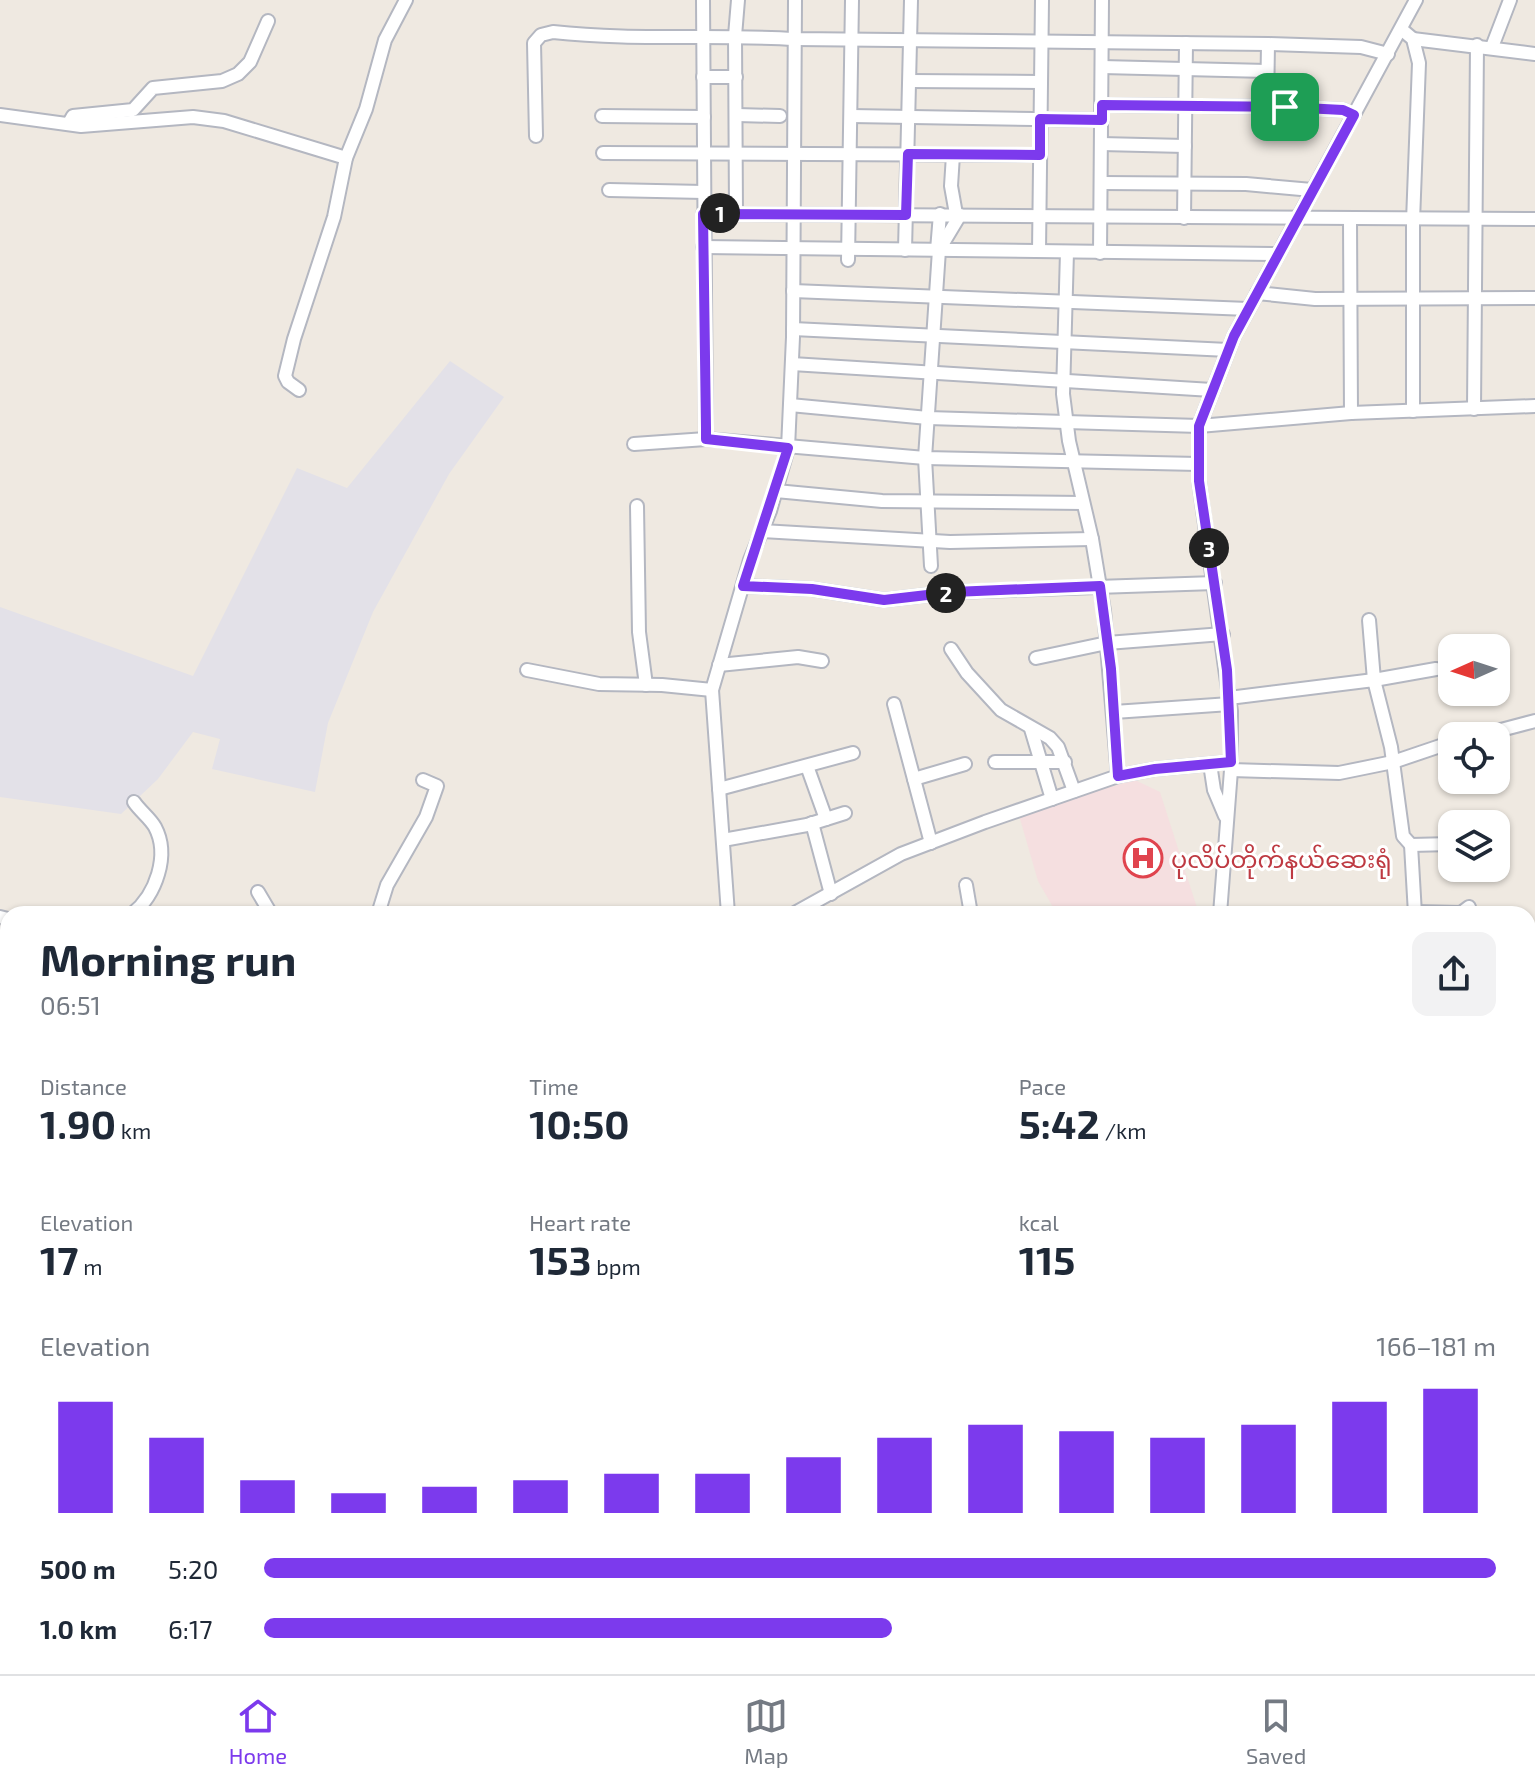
<!DOCTYPE html>
<meta charset="utf-8">
<style>
:root{--surface:#fff;--page:#f2f2f3;--text:#1f2937;--muted:#747a83;--line:#e0e1e3;--accent:#7c3aed}
body{margin:0;font-family:"Exo 2","Noto Sans Myanmar",sans-serif;background:var(--page);color:var(--text);height:100vh;display:flex;flex-direction:column;font-size:30px;white-space:nowrap}
*{box-sizing:border-box;margin:0}
p{font-size:26px;color:var(--muted)}
.icon{flex:none;width:44px;height:44px;fill:none;stroke:currentColor;stroke-width:2;stroke-linecap:round;stroke-linejoin:round}
.map{position:relative;flex:1;overflow:hidden}
.panel{position:absolute;left:0px;top:906px;width:1536px;height:768px;display:flex;flex-direction:column;background:var(--surface);border-radius:24px 24px 0 0;box-shadow:0 2px 6px #0004}
.panel>*{flex:none}
.needle{width:52px;rotate:267deg}
.controls{position:absolute;left:1438px;top:634px;display:grid;gap:16px}
.controls a{display:grid;place-items:center;width:72px;height:72px;border-radius:16px;background:var(--surface);box-shadow:0 2px 6px #0004;font-size:40px}
.pin{position:absolute;display:grid;place-items:center;width:68px;height:68px;color:#fff;margin:-34px;border-radius:16px;box-shadow:0 4px 12px #0006}
.km{position:absolute;width:40px;height:40px;margin:-20px;border-radius:50%;background:#222;color:#fff;font-size:22px;line-height:40px;text-align:center}
.round{display:grid;place-items:center;flex:none;width:84px;height:84px;border-radius:16px;background:var(--page)}
.headline{display:flex;align-items:center;justify-content:space-between;height:136px;padding:0 40px}
h1{font-size:44px;font-weight:700;line-height:60px}
.figures{display:grid;grid-template-columns:repeat(3,1fr);gap:12px;height:136px;padding:8px 40px}
.figures div{display:grid;align-content:center}
.figures b{font-size:40px;font-weight:700}
.figures small{font-size:22px;font-weight:400}
.figures p{font-size:22px}
.chart{height:224px;padding:16px 40px}
.chart p{display:flex;justify-content:space-between}
.chart svg{width:100%;height:144px;margin-top:8px;stroke:var(--accent);stroke-width:6}
ul{padding:0 40px;list-style:none;font-size:26px}
li{display:grid;grid-template-columns:128px 96px 1fr;align-items:center;height:60px}
li i{height:20px;border-radius:10px;background:var(--accent)}
.tabs{display:flex;justify-content:space-around;align-items:center;height:112px;border-top:2px solid var(--line);background:var(--surface);font-size:22px;color:var(--muted)}
.tabs a{display:grid;justify-items:center;gap:4px}
.tabs .on{color:var(--accent)}
.map>svg:first-child{display:block}
</style>
<div class="map">
<svg width="1535" height="1674" viewBox="0 0 1535 1674">
<rect width="100%" height="100%" fill="#efe9e1"/>
<!-- industrial -->
<polygon fill="#e3e1e8" points="450,361 504,397 449,474 373,612 328,723 315,792 212,769 220,739 193,732 158,779 121,814 0,797 0,607 193,676 297,468 347,488"/>
<!-- medical -->
<polygon fill="#f5dfe0" points="1135,780 1160,792 1199,914 1057,914 1038,881 1018,812"/>
<!-- water -->
<g fill="#75cff0">
<polygon points="8,1393 8,1661 0,1667 0,1396"/>
<polygon points="521,1666 804,1666 812,1674 537,1674"/>
</g>
<g fill="none" stroke-linecap="round" stroke-linejoin="round">
<defs>
<g id="minor">
<polyline points="703,0 706,439 925,458 1198,464"/>
<polyline points="1401,29 1413,39 1419,63 1413,221 1413,411"/>
<polyline points="1413,39 1535,54"/>
<polyline points="1492,47 1510,0"/>
<polyline points="1102,67 1267,71"/>
<polyline points="703,77 736,77"/>
<polyline points="910,81 1041,82"/>
<polyline points="1102,105 1285,107 1343,110 1354,115"/>
<polyline points="1267,107 1268,44"/>
<polyline points="0,115 81,126 193,117 224,121 346,158"/>
<polyline points="737,115 780,116"/>
<polyline points="602,116 704,117"/>
<polyline points="851,116 1102,120"/>
<polyline points="69,123 73,116 133,110 153,88 222,81 238,74 250,62 268,21"/>
<path d="M536,136l-2,-93 7,-8 12,-3c81,9 161,2 242,7l473,5 93,3 27,7"/>
<polyline points="1101,144 1185,146"/>
<polyline points="603,153 1040,155"/>
<polyline points="953,155 951,186 956,214"/>
<polyline points="1102,183 1246,184 1312,190"/>
<polyline points="609,190 704,192"/>
<polyline points="736,213 735,36 738,0"/>
<polyline points="703,214 1535,219"/>
<polyline points="1184,218 1186,43"/>
<polyline points="1350,220 1351,413"/>
<polyline points="703,247 1277,254"/>
<polyline points="905,250 911,0"/>
<polyline points="937,250 940,214"/>
<polyline points="1039,251 1042,0"/>
<polyline points="1067,252 1063,394 1069,441 1092,539 1104,611 1118,776"/>
<polyline points="1100,253 1102,0"/>
<polyline points="848,260 852,0"/>
<polyline points="793,291 1248,309"/>
<polyline points="1257,293 1315,299 1535,298"/>
<polyline points="793,329 1228,350"/>
<polyline points="792,364 1212,390"/>
<polyline points="299,390 288,382 285,376 294,339 334,217 346,158 366,109 385,40 406,0"/>
<polyline points="790,405 928,418 1199,426 1351,413 1535,406"/>
<polyline points="1474,409 1477,45"/>
<polyline points="634,444 706,439"/>
<polyline points="776,491 882,501 1083,503"/>
<polyline points="637,506 639,632 646,685"/>
<polyline points="762,531 950,542 1092,539"/>
<polyline points="931,566 925,458 939,250 960,215"/>
<polyline points="743,586 812,589 884,600 953,592 1215,583"/>
<polyline points="1369,620 1374,680 1436,669"/>
<polyline points="951,649 967,673 1001,710 1050,738 1058,747 1074,791"/>
<polyline points="1036,658 1107,643 1223,634"/>
<polyline points="719,665 798,657 822,661"/>
<polyline points="527,670 599,684 662,685 712,690"/>
<polyline points="1229,698 1374,680 1391,747 1403,836 1411,845 1452,844"/>
<polyline points="894,704 931,843"/>
<polyline points="1114,712 1230,704"/>
<polyline points="1031,729 1052,799"/>
<polyline points="1478,736 1535,721"/>
<polyline points="995,762 1065,762"/>
<polyline points="1210,764 1214,790 1225,816"/>
<polyline points="807,766 826,819"/>
<polyline points="1231,770 1339,773 1393,762 1452,742"/>
<polyline points="914,779 965,764"/>
<polyline points="719,789 853,753"/>
<polyline points="812,823 831,894"/>
<polyline points="723,840 807,825 845,813"/>
<polyline points="1411,845 1415,914"/>
<polyline points="966,885 971,914"/>
<polyline points="258,892 271,914"/>
<polyline points="1415,912 1461,913 1469,907"/>
<path d="M132,914c24,-19 38,-59 23,-87 -5,-9 -15,-16 -21,-25"/>
<polyline points="378,914 387,885 426,817 437,786 423,780"/>
<polyline points="728,914 712,690 750,560 770,511 788,448 793,337 795,0"/>
<polyline points="793,914 901,854 985,822 1118,776 1155,769 1231,762"/>
<polyline points="1220,914 1231,770 1231,711 1199,481 1199,426 1234,336 1416,0"/>
<polyline points="0,917 8,919"/>
<polyline points="1528,1028 1535,1025"/>
<polyline points="0,1030 8,1033"/>
<polyline points="0,1062 8,1065"/>
<polyline points="0,1098 8,1100"/>
<polyline points="0,1129 8,1131"/>
<polyline points="1528,1174 1535,1174"/>
<polyline points="1528,1186 1535,1184"/>
<polyline points="0,1221 8,1191"/>
<polyline points="1528,1251 1535,1252"/>
<polyline points="0,1286 8,1288"/>
<polyline points="1528,1340 1535,1350"/>
<polyline points="1528,1452 1535,1447"/>
<polyline points="1528,1473 1535,1482"/>
<polyline points="1528,1543 1535,1552"/>
<polyline points="1528,1606 1535,1594"/>
<polyline points="1039,1666 1041,1674"/>
<polyline points="1208,1666 1219,1674"/>
<polyline points="344,1674 345,1666"/>
<polyline points="488,1674 493,1674"/>
<polyline points="1486,1674 1491,1666"/>
</g>
</defs>
<!-- minor casing -->
<use href="#minor" stroke="#b4b7c1" stroke-width="16"/>
<!-- minor -->
<use href="#minor" stroke="#fff" stroke-width="12"/>
</g>
<g fill="none" stroke-linecap="round" stroke-linejoin="round">
<defs>
<polygon id="route" points="1102,105 1285,107 1343,110 1354,115 1234,336 1199,426 1199,481 1227,670 1231,762 1155,769 1118,776 1111,669 1100,586 953,592 884,600 812,589 743,586 788,448 706,439 706,428 703,214 906,215 908,154 1040,155 1040,119 1102,120"/>
</defs>
<!-- route casing -->
<use href="#route" stroke="#fff" stroke-width="16"/>
<!-- route -->
<use href="#route" stroke="#7c3aed" stroke-width="10"/>
</g>
<!-- icons -->
<defs>
<symbol id="hospital-ring" viewBox="-11 -11 22 22"><circle r="9.5" fill="#fff" stroke="#e0444e" stroke-width="1.5"/><path d="M-5-5h3v3.5h4V-5h3V5h-3V1.5h-4V5h-3Z" fill="#e0444e"/></symbol>
</defs>
<g fill-rule="evenodd">
<use href="#hospital-ring" x="1121" y="836" width="44" height="44"/>
</g>
<g text-anchor="middle" dominant-baseline="central" stroke-width="6" stroke-linejoin="round" paint-order="stroke">
<!-- health labels -->
<g font-size="24" fill="#be3a42" stroke="#fff" text-anchor="start">
<text x="1171" y="858">ပုလိပ်တိုက်နယ်ဆေးရုံ</text>
</g>
</g>
</svg>
<div class="controls">
<a><svg class="needle" viewBox="-14 -14 28 28"><path d="M0-13l5 13h-10z" fill="#e53935"/><path d="M0 13l5-13h-10z" fill="#747a83"/></svg></a>
<a><svg class="icon" aria-label="locate" viewBox="0 0 24 24"><circle cx="12" cy="12" r="6"/><path d="M12 2v4M12 18v4M2 12h4M18 12h4"/></svg></a>
<a><svg class="icon" aria-label="layers" viewBox="0 0 24 24"><path d="M12 4l9 5-9 5-9-5zM3 14l9 5 9-5"/></svg></a>
</div>
<div class="pin" style="left:1285px;top:107px;background:#1e9e55"><svg class="icon" aria-label="arrive" viewBox="0 0 24 24"><path d="M6 21V4h12l-3 4 3 4H6"/></svg></div>
<b class="km" style="left:720px;top:213px">1</b>
<b class="km" style="left:946px;top:593px">2</b>
<b class="km" style="left:1209px;top:548px">3</b>
<section class="panel">
<div class="headline"><div><h1>Morning run</h1><p>06:51</p></div><a class="round"><svg class="icon" aria-label="share" viewBox="0 0 24 24"><path d="M12 15V3M7 8l5-5 5 5M5 13v7h14v-7"/></svg></a></div>
<div class="figures">
<div><p>Distance</p><b>1.90<small> km</small></b></div>
<div><p>Time</p><b>10:50</b></div>
<div><p>Pace</p><b>5:42<small> /km</small></b></div>
</div>
<div class="figures">
<div><p>Elevation</p><b>17<small> m</small></b></div>
<div><p>Heart rate</p><b>153<small> bpm</small></b></div>
<div><p>kcal</p><b>115</b></div>
</div>
<div class="chart"><p><span>Elevation</span>166–181 m</p>
<svg viewBox="0 0 160 44" preserveAspectRatio="none"><path d="M5 44V10M15 44V21M25 44V34M35 44V38M45 44V36M55 44V34M65 44V32M75 44V32M85 44V27M95 44V21M105 44V17M115 44V19M125 44V21M135 44V17M145 44V10M155 44V6"/></svg>
</div>
<ul>
<li><b>500 m</b>5:20<i style="width:100%"></i></li>
<li><b>1.0 km</b>6:17<i style="width:51%"></i></li>
</ul>
</section>
</div>
<nav class="tabs">
<a class="on"><svg class="icon" aria-label="home" viewBox="0 0 24 24"><path d="M3 11l9-7 9 7M6 9v11h12V9"/></svg>Home</a>
<a><svg class="icon" aria-label="map" viewBox="0 0 24 24"><path d="M3 6l6-2 6 2 6-2v14l-6 2-6-2-6 2zM9 4v14M15 6v14"/></svg>Map</a>
<a><svg class="icon" aria-label="saved" viewBox="0 0 24 24"><path d="M7 4h10v16l-5-4-5 4z"/></svg>Saved</a>
</nav>
